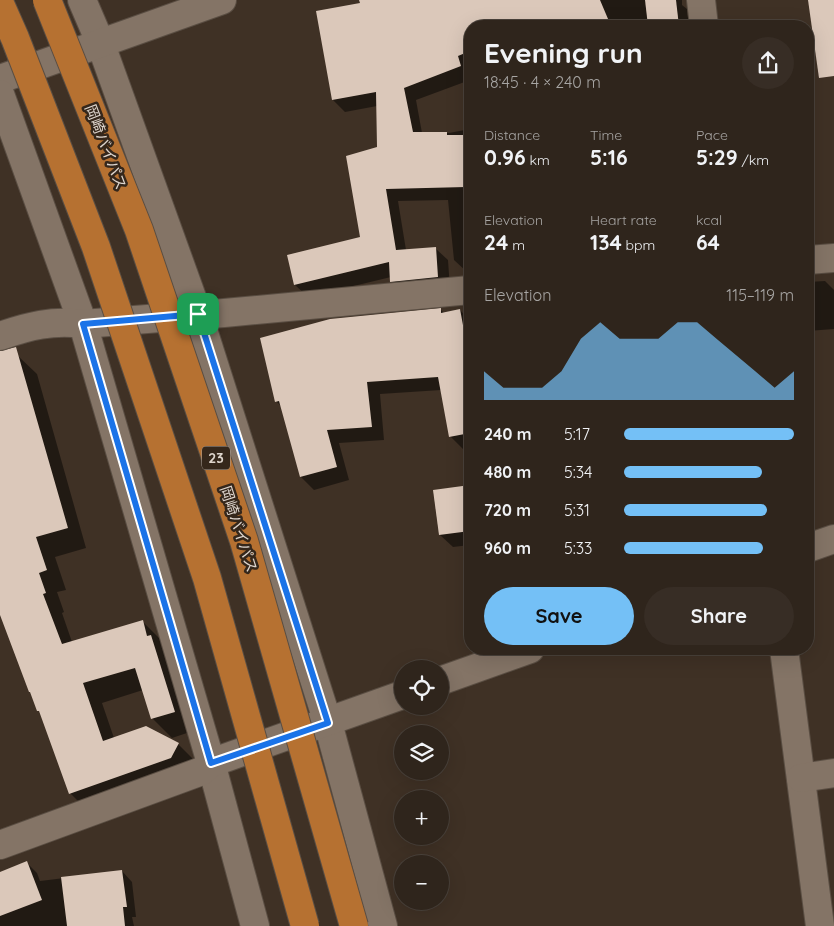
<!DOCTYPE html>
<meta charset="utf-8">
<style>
:root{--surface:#2f251c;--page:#372d25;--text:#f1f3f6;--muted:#a7a5a3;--line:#4a423b;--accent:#74c0f6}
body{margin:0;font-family:Quicksand,"Noto Sans JP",sans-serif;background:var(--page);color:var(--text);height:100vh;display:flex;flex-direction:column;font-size:19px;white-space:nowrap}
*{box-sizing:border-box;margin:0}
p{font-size:16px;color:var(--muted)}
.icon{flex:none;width:28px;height:28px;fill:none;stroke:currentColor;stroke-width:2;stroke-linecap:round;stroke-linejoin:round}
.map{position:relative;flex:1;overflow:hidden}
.sheet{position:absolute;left:464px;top:20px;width:350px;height:635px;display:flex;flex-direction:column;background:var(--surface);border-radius:20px;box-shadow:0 5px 20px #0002,0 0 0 1px var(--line)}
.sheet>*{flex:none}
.controls{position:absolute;left:394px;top:660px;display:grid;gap:10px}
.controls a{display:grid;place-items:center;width:55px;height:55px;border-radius:50%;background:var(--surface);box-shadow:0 5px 20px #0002,0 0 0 1px var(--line);font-size:25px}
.pin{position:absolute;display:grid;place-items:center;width:42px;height:42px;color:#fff;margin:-21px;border-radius:10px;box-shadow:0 2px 8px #0006}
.round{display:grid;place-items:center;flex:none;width:52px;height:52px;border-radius:26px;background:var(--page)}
.overview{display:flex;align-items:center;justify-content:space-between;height:85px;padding:0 20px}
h1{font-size:28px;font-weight:700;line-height:38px}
.stats{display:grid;grid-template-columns:repeat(3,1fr);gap:8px;height:85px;padding:5px 20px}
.stats div{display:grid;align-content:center}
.stats b{font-size:21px;font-weight:700}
.stats small{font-size:14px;font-weight:400}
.stats p{font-size:14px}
.chart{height:140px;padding:10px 20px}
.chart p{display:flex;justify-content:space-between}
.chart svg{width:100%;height:90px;margin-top:5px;fill:var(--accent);opacity:.7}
.action{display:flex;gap:10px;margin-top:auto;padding:10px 20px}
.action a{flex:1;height:58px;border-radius:30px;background:var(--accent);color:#111;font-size:20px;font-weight:700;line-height:58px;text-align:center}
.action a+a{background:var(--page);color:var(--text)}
ul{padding:0 20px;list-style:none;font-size:16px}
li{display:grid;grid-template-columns:80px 60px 1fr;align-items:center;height:38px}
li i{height:12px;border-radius:6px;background:var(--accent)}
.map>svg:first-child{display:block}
</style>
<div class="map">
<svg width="834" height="926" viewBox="0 0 834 926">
<rect width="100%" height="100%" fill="#3f3125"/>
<!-- shadow -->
<g fill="#0007">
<polygon points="362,0 682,0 682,5 687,9 689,26 470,26 470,80 416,100 422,133 449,133 470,129 470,272 467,272 454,260 448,200 398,201 406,250 435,248 448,260 450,289 404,294 392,281 391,277 308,297 295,285 288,256 361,238 378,147 377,106 345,112 333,100"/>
<polygon points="825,281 834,290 834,329 808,331 808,282"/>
<polygon points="441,310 444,313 460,310 470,321 470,448 463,449 450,436 441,390 380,394 384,440 339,443 349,480 314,490 301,477 282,407 276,401"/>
<polygon points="17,355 37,374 86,548 55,557 66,590 57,592 64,612 62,613 72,642 142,621 162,641 193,731 172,738 152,718 143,690 102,703 114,738 178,744 198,764 90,813 70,793 41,713 39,711 0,613 0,360"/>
<polygon points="470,486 470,545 453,547 440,535"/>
<polygon points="27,863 37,873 40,881 122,871 132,882 136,917 132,917 134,926 0,926 0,873"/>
</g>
<!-- building -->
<g fill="#dbc8ba">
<polygon points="359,0 600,0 611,26 470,26 470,51 458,56 461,66 404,88 413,132 447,132 447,135 466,135 466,187 386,189 396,250 436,247 438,277 390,282 389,262 294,285 287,255 360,237 346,156 377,147 376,92 332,100 316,11 360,3"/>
<polygon points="645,0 676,0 679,26 648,26"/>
<polygon points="808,0 834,0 834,76 819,78"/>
<polygon points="441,308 441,313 460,309 470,363 470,433 449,437 438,377 367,382 372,427 327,430 337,467 300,477 279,401 275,402 260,338 330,319"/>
<polygon points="16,347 68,528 36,537 47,570 39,573 46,593 43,594 62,644 143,620 147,636 151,635 175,712 151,719 135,668 83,683 103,741 146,726 179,743 171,758 69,794 39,711 37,711 30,692 29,692 0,615 0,351"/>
<polygon points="470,485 470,531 439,535 433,490"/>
<polygon points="27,861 42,900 0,916 0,872"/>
<polygon points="122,870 127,907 123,907 125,926 67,926 61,877"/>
</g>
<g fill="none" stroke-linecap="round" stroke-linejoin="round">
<defs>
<g id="minor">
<polyline points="82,0 100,42 198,314 328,723 383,926"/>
<polyline points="701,0 704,26"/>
<polyline points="0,79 222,0"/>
<polyline points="0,94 83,324 211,763 255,926"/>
<polyline points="808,260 834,258"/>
<path d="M0,336c29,-10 52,-16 83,-12l141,-11 246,-23"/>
<polyline points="808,548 834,539"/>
<polyline points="784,649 820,926"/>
<polyline points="440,681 530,649"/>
<polyline points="801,778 834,773"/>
<polyline points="0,845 202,771 211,763 402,695"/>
</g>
</defs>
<!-- minor casing -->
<use href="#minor" stroke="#5a4e43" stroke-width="30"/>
<!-- minor -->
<use href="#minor" stroke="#847466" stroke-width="28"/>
<defs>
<g id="highway-bridge">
<polyline points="47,0 139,230 244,541 354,926"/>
<polyline points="0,4 15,38 96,247 207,578 305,926"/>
</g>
</defs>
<!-- highway-bridge casing -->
<use href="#highway-bridge" stroke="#5a4e43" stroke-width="30" stroke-linecap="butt"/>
<!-- highway-bridge -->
<use href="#highway-bridge" stroke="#b67131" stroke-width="28"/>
</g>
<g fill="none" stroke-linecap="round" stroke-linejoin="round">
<defs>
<polygon id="route" points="198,314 328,723 211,763 83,324"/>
</defs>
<!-- route casing -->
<use href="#route" stroke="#fff" stroke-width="10"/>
<!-- route -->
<use href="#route" stroke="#1a73e8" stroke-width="6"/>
</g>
<g text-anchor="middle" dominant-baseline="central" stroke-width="5" stroke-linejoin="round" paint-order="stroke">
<!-- shield labels -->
<rect fill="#35271b" stroke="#aba198" stroke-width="1" x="202" y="446.5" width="28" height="23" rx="4"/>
<g font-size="14" font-weight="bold" fill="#ded5cd">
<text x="216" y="458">23</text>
</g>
<!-- street labels -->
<g font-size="15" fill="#ded5cd" stroke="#35271b">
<text transform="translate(106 147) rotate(69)">岡崎バイパス</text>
<text transform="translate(239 529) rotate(72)">岡崎バイパス</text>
</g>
</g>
</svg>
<div class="controls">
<a><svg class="icon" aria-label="locate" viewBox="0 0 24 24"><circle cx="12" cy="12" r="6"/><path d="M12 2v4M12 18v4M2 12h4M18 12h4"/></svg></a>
<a><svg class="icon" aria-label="layers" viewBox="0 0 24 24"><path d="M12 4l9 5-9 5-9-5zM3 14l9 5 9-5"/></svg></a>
<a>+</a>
<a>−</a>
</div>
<div class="pin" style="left:198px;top:314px;background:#1e9e55"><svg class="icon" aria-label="arrive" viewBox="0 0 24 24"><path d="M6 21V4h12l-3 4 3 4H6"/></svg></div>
<section class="sheet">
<div class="overview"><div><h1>Evening run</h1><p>18:45 · 4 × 240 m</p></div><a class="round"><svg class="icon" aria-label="share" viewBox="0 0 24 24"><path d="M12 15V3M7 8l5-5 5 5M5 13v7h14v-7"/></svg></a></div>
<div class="stats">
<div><p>Distance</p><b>0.96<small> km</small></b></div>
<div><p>Time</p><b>5:16</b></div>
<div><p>Pace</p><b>5:29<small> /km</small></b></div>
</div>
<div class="stats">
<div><p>Elevation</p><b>24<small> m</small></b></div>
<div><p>Heart rate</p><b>134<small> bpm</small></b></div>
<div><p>kcal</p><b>64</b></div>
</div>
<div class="chart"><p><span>Elevation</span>115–119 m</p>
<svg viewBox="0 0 160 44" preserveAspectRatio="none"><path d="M0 44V30L10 38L20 38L30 38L40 30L50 14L60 6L70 14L80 14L90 14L100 6L110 6L120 14L130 22L140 30L150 38L160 30V44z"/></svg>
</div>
<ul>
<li><b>240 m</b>5:17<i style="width:100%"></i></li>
<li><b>480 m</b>5:34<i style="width:81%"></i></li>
<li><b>720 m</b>5:31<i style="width:84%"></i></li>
<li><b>960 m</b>5:33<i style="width:82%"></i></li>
</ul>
<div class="action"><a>Save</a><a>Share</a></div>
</section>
</div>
